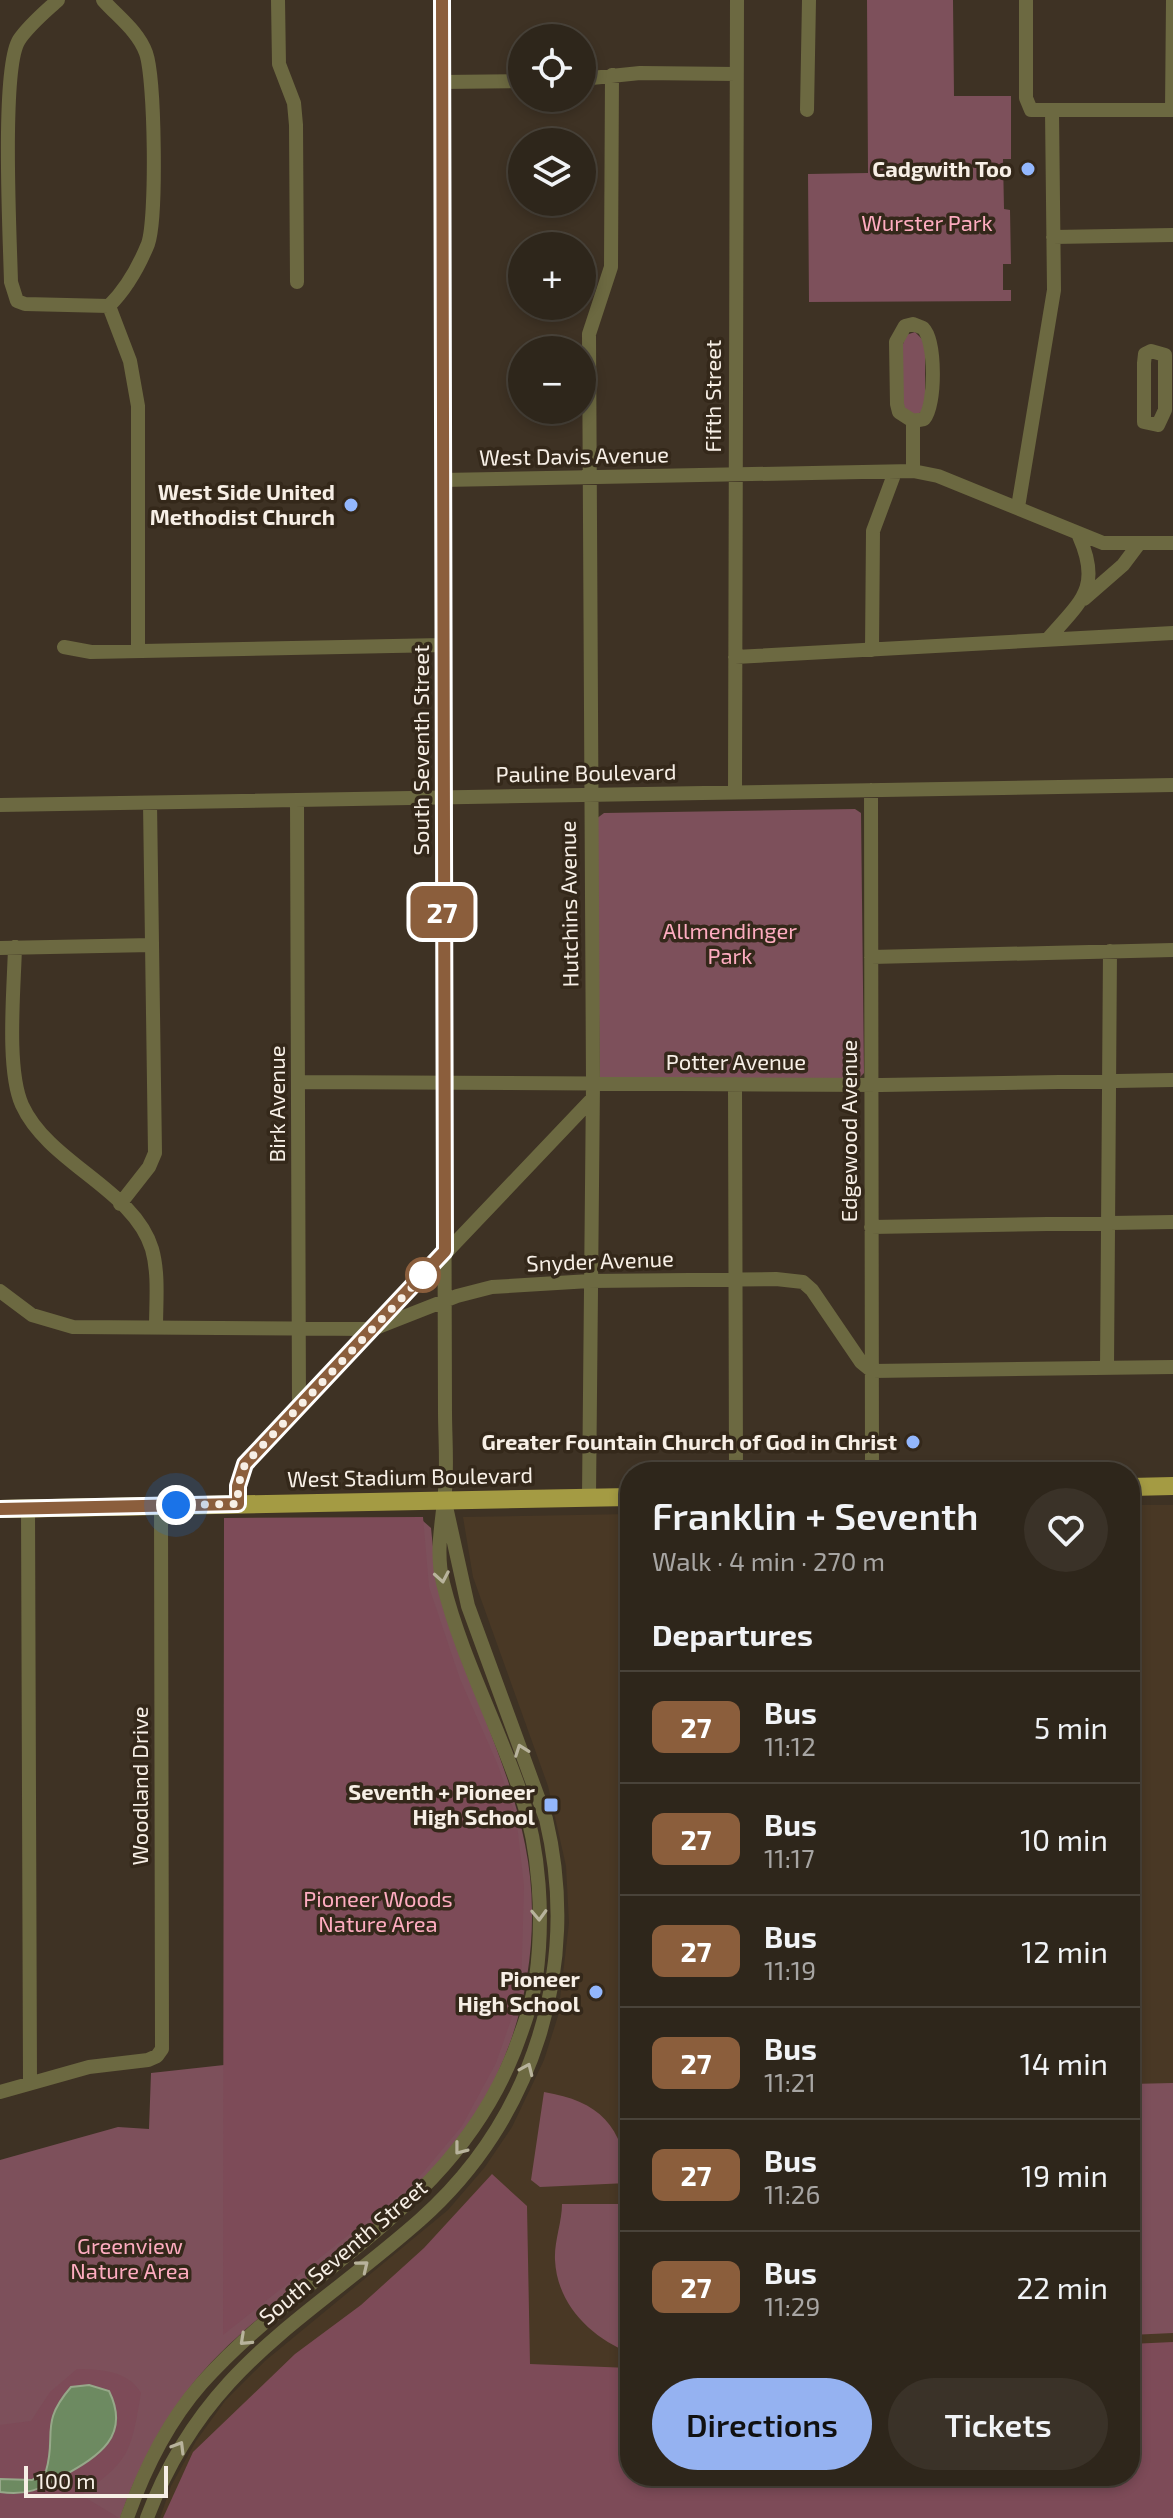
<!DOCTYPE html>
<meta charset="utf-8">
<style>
body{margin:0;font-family:"Exo 2",sans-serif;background:#3a3228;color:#f1f3f6;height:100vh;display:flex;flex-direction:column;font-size:30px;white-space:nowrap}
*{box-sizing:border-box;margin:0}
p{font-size:26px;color:#a7a5a3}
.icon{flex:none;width:44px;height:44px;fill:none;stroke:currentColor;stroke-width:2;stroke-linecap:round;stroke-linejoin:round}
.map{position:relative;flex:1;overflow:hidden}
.details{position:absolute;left:620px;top:1462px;width:520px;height:1024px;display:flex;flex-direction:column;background:#2e261b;border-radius:32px;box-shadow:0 4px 12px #0003,0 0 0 2px #49433a}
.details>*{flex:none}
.badge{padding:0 16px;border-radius:12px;font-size:28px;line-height:52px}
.buttons{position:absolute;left:508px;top:24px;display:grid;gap:16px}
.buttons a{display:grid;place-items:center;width:88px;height:88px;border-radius:50%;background:#2e261b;box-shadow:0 4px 12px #0003,0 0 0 2px #49433a;font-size:40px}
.scale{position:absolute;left:24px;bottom:20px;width:144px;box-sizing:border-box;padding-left:8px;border:4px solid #f7efe6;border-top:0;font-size:22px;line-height:28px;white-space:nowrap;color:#f7efe6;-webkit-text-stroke:6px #34281a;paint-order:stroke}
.you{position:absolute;width:40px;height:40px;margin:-20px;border:6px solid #fff;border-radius:50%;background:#1a73e8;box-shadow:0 0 0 12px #1a73e833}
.map>.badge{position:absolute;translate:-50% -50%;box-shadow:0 0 0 4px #fff}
h2{padding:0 32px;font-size:30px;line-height:72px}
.round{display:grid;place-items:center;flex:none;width:84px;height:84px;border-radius:42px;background:#3a3228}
.head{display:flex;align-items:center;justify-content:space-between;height:136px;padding:0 32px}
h1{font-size:38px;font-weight:600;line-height:60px}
.action{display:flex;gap:16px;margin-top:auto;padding:16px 32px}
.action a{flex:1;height:92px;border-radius:48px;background:#95b2f1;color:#111;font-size:32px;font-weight:600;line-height:92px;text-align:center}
.action a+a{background:#3a3228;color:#f1f3f6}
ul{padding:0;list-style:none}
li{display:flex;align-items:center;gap:24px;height:112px;padding:0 32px;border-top:2px solid #49433a}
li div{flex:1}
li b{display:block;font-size:30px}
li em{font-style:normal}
li .badge{min-width:88px;font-weight:700;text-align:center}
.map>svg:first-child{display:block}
</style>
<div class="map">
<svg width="1173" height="2518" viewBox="0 0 1173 2518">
<rect width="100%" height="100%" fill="#3e3224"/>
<path fill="#493825" d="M1130,1505H1173V2518H160L171,2486L196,2441L225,2401L265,2361L448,2210L485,2167L512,2127L544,2060L558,2016L569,1923L566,1866L548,1786L473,1577L463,1517L630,1514V2476H1130Z"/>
<path fill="#7d505b" d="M867,0H953L954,96H1011V159H1003L1004,209L1010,210L1011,264H1003V290H1011V301L809,302L808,174L868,173Z
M915,332L925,342V403L922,412L914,415L903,407V344L906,335Z
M855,809L861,813L864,1073L858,1079L600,1077L596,819L604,813Z
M224,1518L422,1520L431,1528C441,1660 532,1776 532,1911C533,2003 501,2090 443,2161C411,2200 351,2244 311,2276C267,2311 221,2346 187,2391C158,2430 136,2472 120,2518H0V2160L118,2127L149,2129L151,2073L224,2065Z
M1173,2083V2333L1130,2335V2084Z
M544,2092C599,2101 624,2126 628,2183L540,2187L531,2180Z
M562,2204H630V2353C592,2338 557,2305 555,2260C554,2242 562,2222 562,2204Z"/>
<path fill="#7d4b58" d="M423,1517L429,1587L460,1679L497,1763L516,1816L524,1886L521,1991L496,2063L462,2126L415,2182L223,2335L224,1518Z
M492,2174L527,2206L530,2364L630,2368V2476H1130V2344L1173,2342V2518H163L193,2452L295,2354L361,2305L424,2248Z
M77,2369C100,2369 129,2371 141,2393C131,2451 131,2460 81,2495L119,2518H0V2492C22,2495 42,2490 60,2477L47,2441L50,2458L46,2471L32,2480L0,2479V2425L31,2421L50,2392Z"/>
<path fill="#6d8a61" stroke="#96a889" stroke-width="2" d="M89,2385L109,2391C131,2436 99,2456 63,2476C40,2489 27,2496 0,2492V2479L32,2480L46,2471C57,2434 39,2424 71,2387Z"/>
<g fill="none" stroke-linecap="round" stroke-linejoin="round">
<path stroke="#6c6941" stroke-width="14" d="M58,0C45,12 29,25 19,40C1,68 10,239 11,282L17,301L25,304L109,306
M103,0C118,17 138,31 146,53C155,79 157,218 148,244C139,266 125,290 109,306
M278,0L279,64L294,103L296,125L297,282
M1026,0V98L1031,110H1173
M582,79L640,73L736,74
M442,82L522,81
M807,110L809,0
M1172,110L1173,0
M1053,237L1173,235
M109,306L130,361L138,406V651
M913,324L923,328C936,341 936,405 924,419L913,421L899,412L897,404L896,342L905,326Z
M1151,351L1165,355V410L1158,425L1144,422V363L1145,354Z
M913,421V471
M442,480L913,471L938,476L1103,543H1173
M1018,507L1054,290L1052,111
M1084,599L1123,565L1138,545
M1048,639C1081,601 1102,588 1079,536
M64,647L91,652L443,645
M872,650L873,531L895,472
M735,657L1173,633
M871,790L872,1472
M735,792L737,0
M297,800L299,1407
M0,805L1173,785
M15,947C14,989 6,1069 22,1105C49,1164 134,1189 152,1249C159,1274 156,1302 156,1328
M0,948L152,945
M871,957L1173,950
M299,1082L881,1085L1173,1080
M735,1084L736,1472
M120,1204L149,1167L155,1153L150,803
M871,1227L1173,1222
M0,1291L32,1315L73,1327L373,1329L457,1296L492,1287L590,1281L776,1279L803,1282L812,1290L861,1362L872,1371L1173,1367
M1107,1368L1110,951
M589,1497L593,1083L589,334L611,267L612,75
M238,1504V1486L245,1464L592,1099
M28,1508L30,2082
M0,2092L89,2067L148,2060L157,2056L162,2049L161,1505
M127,2518C144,2470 167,2423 201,2384C308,2265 451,2210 514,2052C523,2028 532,2004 536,1978C544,1919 540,1850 521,1794C497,1723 461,1656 443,1583C436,1554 441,1530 444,1501C448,1472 445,1440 445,1411L441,0
M147,2518C203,2367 308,2319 420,2220C534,2119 581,1966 546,1819L468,1606L445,1502"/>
<path stroke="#a49b43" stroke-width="18" d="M1130,1487L1173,1486
M0,1509L630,1497"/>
</g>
<defs><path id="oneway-chevron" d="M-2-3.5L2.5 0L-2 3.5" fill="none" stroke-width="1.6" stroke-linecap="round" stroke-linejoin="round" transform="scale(2)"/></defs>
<g stroke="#b8b39c">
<use href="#oneway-chevron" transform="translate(442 1577) rotate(80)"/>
<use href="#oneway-chevron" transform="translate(521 1750) rotate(-110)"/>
<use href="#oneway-chevron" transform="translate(539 1915) rotate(88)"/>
<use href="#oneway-chevron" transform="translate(527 2069) rotate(-66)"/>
<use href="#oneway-chevron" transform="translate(460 2149) rotate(128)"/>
<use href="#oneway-chevron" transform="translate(363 2266) rotate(-39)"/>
<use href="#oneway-chevron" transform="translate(245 2340) rotate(137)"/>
<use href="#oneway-chevron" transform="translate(179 2447) rotate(-59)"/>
</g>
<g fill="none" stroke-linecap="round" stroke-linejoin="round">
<defs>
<path id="line" d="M0,1509L238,1504V1486L245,1464L445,1251L442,0"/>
</defs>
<use href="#line" stroke="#fff" stroke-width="18"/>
<use href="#line" stroke="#8b5e3c" stroke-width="12"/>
<path stroke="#f7efe6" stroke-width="8" stroke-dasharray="0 14.4" d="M176,1505L238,1504V1486L245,1464L432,1266L423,1275"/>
</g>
<g fill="#93b7fd" stroke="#34281a" stroke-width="3">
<circle cx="1028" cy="169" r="8"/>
<circle cx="351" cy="505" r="8"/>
<circle cx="913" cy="1442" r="8"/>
<rect x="543" y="1797" width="16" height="16" rx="4"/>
<circle cx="596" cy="1992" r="8"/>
</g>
<circle fill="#fff" stroke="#8b5e3c" stroke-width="4" cx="423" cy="1275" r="16"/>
<g text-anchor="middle" stroke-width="7" stroke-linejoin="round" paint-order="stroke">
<g font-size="22" font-weight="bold" fill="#f7efe6" stroke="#34281a" text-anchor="end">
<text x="1012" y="177">Cadgwith Too</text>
<text x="335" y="500">West Side United<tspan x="335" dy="25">Methodist Church</tspan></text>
<text x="897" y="1450">Greater Fountain Church of God in Christ</text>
<text x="535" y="1800">Seventh + Pioneer<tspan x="535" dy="25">High School</tspan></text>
<text x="580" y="1987">Pioneer<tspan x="580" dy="25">High School</tspan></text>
</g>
<g font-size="22" fill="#feacc0" stroke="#34281a">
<text x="927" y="231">Wurster Park</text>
<text x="730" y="939">Allmendinger<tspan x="730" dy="25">Park</tspan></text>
<text x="378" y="1907">Pioneer Woods<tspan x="378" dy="25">Nature Area</tspan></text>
<text x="130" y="2254">Greenview<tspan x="130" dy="25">Nature Area</tspan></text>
</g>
<g font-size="22" fill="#f7efe6" stroke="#34281a">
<text transform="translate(713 396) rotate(-90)" y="8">Fifth Street</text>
<text transform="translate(574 456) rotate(-1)" y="8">West Davis Avenue</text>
<text transform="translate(421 750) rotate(-90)" y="8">South Seventh Street</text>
<text transform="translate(586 773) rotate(-1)" y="8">Pauline Boulevard</text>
<text transform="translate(569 904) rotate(-91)" y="8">Hutchins Avenue</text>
<text x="736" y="1070">Potter Avenue</text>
<text transform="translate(277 1104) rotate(-90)" y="8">Birk Avenue</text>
<text transform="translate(849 1131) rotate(-90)" y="8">Edgewood Avenue</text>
<text transform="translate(600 1261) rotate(-2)" y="8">Snyder Avenue</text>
<text transform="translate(410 1477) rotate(-1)" y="8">West Stadium Boulevard</text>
<text transform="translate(140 1786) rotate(-90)" y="8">Woodland Drive</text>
<text transform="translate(343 2252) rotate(-40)" y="8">South Seventh Street</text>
</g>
</g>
</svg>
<div class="buttons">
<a><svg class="icon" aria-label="locate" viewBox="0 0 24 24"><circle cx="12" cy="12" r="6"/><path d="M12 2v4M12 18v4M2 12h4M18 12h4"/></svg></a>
<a><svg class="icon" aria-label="layers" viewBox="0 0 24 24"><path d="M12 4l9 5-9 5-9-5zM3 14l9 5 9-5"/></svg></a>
<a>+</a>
<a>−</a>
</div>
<div class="scale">100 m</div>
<div class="you" style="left:176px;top:1505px"></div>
<b class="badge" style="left:442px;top:912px;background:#8b5e3c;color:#fff">27</b>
<section class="details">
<div class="head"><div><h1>Franklin + Seventh</h1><p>Walk · 4 min · 270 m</p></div><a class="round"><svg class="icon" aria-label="heart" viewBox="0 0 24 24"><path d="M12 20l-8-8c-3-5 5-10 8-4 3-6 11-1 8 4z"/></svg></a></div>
<h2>Departures</h2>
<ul>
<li><span class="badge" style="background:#8b5e3c;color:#fff">27</span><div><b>Bus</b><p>11:12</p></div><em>5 min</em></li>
<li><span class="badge" style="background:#8b5e3c;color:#fff">27</span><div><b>Bus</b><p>11:17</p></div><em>10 min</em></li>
<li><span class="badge" style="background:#8b5e3c;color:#fff">27</span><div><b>Bus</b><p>11:19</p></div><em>12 min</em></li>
<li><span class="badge" style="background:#8b5e3c;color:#fff">27</span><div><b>Bus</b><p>11:21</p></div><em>14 min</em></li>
<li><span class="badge" style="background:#8b5e3c;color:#fff">27</span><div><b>Bus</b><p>11:26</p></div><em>19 min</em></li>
<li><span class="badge" style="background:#8b5e3c;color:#fff">27</span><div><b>Bus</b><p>11:29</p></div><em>22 min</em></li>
</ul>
<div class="action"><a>Directions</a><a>Tickets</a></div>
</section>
</div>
